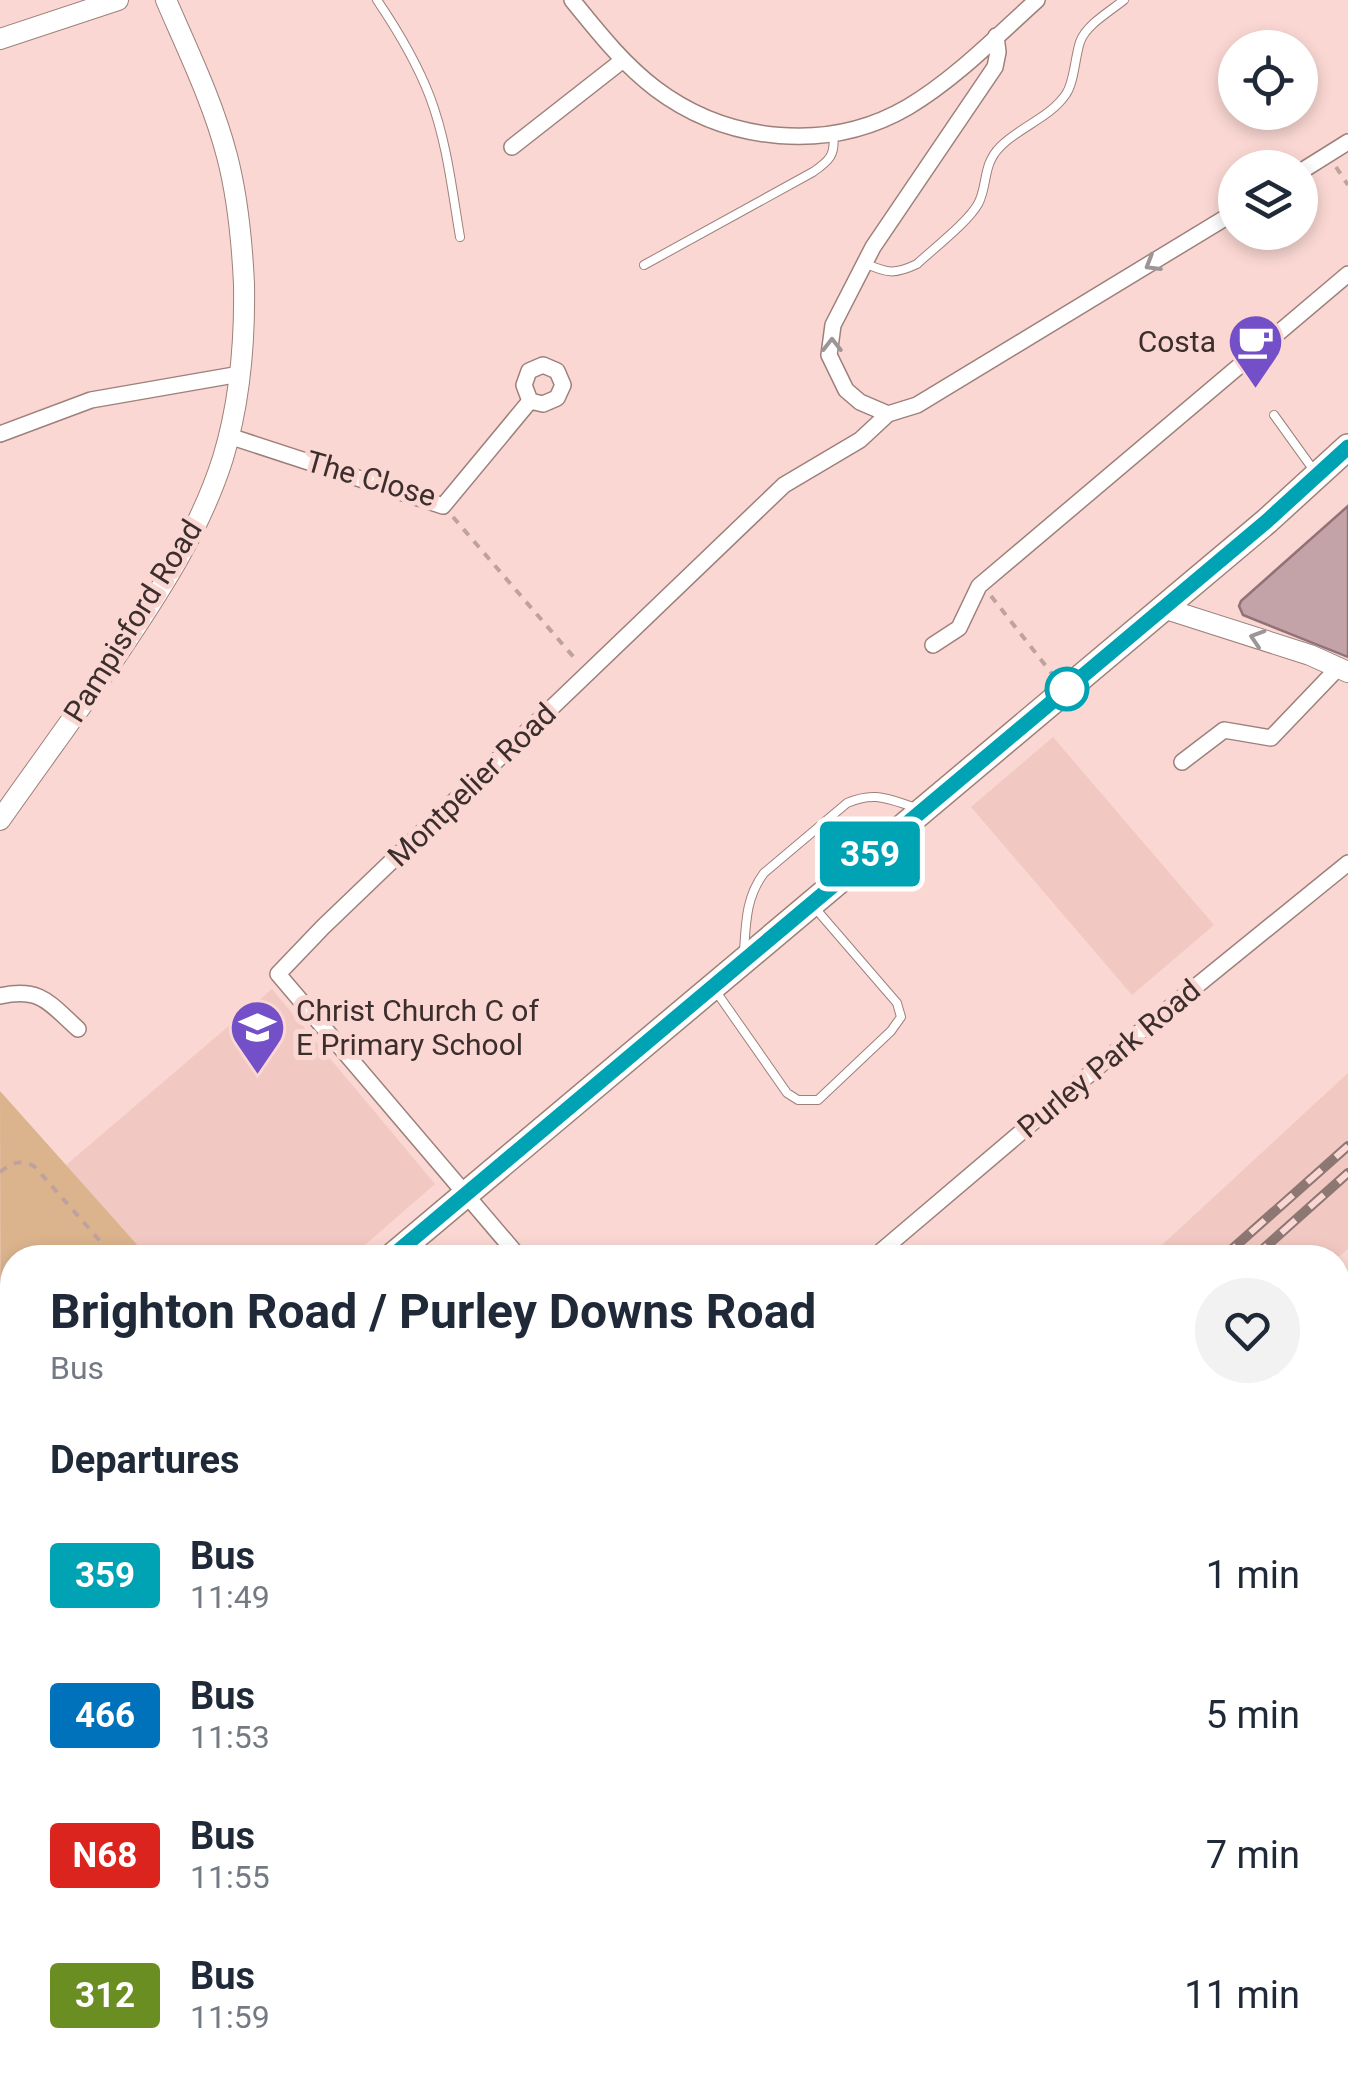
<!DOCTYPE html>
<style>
body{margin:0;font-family:Roboto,sans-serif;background:#f2f2f3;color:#1f2937;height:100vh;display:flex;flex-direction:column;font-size:38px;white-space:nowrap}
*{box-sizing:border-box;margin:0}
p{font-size:32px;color:#747a83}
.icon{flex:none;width:55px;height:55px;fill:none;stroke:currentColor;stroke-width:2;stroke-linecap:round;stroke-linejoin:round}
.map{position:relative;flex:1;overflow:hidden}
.sheet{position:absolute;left:0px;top:1245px;width:1350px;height:840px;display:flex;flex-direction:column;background:#fff;border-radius:40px 40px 0 0;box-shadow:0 5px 15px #0003}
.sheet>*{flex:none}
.badge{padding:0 20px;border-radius:8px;font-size:35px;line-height:65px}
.fabs{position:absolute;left:1218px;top:30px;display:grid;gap:20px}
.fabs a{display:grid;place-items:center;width:100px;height:100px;border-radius:50%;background:#fff;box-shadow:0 5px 15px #0003;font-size:50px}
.map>.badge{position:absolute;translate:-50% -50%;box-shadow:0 0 0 5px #fff}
h2{padding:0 50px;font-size:38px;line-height:90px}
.round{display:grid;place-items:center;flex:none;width:105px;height:105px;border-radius:52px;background:#f2f2f3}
.head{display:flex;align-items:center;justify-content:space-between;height:170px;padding:0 50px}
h1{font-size:48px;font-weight:700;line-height:75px}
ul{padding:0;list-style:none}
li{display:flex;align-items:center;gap:30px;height:140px;padding:0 50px}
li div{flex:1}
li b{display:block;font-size:38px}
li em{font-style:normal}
li .badge{min-width:110px;font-weight:700;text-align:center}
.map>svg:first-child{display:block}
</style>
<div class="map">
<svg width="1348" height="2085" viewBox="0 0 1348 2085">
<rect width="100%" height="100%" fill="#fad7d2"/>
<path fill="#f2c8c2" d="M1053,737L1214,925L1132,995L971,807Z
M272,989L435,1184L351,1257H148L65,1166Z
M1348,1073V1249L1337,1258L1149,1257Z
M304,2073V2072L456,2073L442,2085H291Z"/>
<path fill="#dbb48e" d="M0,1091L148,1257L12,1258V1551L1,1561Z"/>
<path fill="#c4a3a8" stroke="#917277" stroke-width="2.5" d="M1348,506V657L1243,615L1239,606L1241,601Z"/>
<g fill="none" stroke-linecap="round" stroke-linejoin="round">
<defs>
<path id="service" d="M377,0C398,31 417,63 430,97C447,142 452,190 460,237
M864,263C887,273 894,275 917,264C933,249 968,222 978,204C988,186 982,165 1000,147C1019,127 1050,118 1066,94C1074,83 1075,57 1080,42C1086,25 1109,12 1124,0
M644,265L813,172C829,161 836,155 833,134
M1274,415L1315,472
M744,951C746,922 746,897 764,873L847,803C874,791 888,799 914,807
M715,990L787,1093L798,1100H818L891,1031L901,1017L897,1003L815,908"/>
<path id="minor" d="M572,0C598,32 623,64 656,89C728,143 829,153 908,107C955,79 996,37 1037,0
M512,147L623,60
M1300,172L1348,142
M543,365L557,371L563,385L557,398L543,404L530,401L524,385L529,371Z
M888,414L860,402L846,390L829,355L833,325L873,247L995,67L998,52L996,36
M0,434L91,400L240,374
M229,436L443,506L530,401
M933,645L959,628L979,586L1348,274
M1182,762L1224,730L1271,738L1338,668
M0,996C41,987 49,1003 78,1029
M520,1258L278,974L323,927L784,485L860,440L888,414L917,405L1235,212
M873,1258L1125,1044L1348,863
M1338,1341L1348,1324
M0,1722L12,1734
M0,2013L12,2000
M82,2072L103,2085
M1292,2072L1293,2085
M641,2085L654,2072"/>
<path id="tertiary" d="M0,39L118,0
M1163,608L1310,655L1348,672
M0,820C38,766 77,713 115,658C157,596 200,531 223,458C240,402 245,342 244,284C242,242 238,198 227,156C213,102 188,51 166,0"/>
<path id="primary" d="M390,1258L1267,521L1348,447
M0,1592L12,1582"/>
</defs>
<use href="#service" stroke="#9e807b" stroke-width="10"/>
<use href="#minor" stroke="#9e807b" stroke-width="18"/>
<use href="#tertiary" stroke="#9e807b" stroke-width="22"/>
<use href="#primary" stroke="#9e807b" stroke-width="28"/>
<path stroke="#bfa29e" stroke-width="4" stroke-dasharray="8 8" stroke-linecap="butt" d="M1336,167L1348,185
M453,517L577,661
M991,596L1053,675
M0,1172C12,1163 21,1158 35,1167L115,1258
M0,1539L9,1538L12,1544
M1338,2032L1348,2031"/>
<use href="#service" stroke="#fff" stroke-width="8"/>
<use href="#minor" stroke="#fff" stroke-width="15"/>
<use href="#tertiary" stroke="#fff" stroke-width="20"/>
<use href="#primary" stroke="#fff" stroke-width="25"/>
<defs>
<path id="rail" d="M1222,1258L1348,1146
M1253,1258L1348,1173
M348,2085L361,2072
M376,2085L390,2072"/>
</defs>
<use href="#rail" stroke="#8d7773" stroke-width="10"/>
<use href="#rail" stroke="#fad7d2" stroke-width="6" stroke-dasharray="19" stroke-linecap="butt"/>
</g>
<defs><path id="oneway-chevron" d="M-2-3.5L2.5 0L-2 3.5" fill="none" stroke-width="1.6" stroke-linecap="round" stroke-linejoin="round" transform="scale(2.5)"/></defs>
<g stroke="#9d9696">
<use href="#oneway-chevron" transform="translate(1152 264) rotate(149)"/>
<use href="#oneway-chevron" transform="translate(832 345) rotate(-90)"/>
<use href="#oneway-chevron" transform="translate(1257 638) rotate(-162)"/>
</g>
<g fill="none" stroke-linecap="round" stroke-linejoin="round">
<defs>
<path id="line" d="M390,1258L1267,521L1348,447"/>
</defs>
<use href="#line" stroke="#fff" stroke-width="22"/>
<use href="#line" stroke="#00a3b4" stroke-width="15"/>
</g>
<defs>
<symbol id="cafe-pin" viewBox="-11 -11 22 30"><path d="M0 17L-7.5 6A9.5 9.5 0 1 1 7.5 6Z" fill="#734fc8" stroke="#fad7d2"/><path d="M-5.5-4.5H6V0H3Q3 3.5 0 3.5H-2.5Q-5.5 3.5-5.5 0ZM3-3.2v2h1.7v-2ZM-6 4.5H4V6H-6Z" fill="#fff"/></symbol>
<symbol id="school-pin" viewBox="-11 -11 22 30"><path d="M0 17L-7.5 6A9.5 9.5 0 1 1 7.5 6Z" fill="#734fc8" stroke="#fad7d2"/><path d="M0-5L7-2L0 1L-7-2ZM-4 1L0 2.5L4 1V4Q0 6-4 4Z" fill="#fff"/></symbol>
</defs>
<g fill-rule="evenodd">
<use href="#cafe-pin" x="1224" y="310" width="63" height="86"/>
<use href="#school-pin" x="226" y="996" width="63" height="86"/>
</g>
<circle fill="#fff" stroke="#00a3b4" stroke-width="5" cx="1067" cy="689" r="20"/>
<g text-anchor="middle" stroke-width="10" stroke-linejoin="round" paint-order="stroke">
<g font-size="30" fill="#3b2e2c" stroke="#fad7d2" text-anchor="end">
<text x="1216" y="352">Costa</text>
<text x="296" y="1021" text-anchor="start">Christ Church C of<tspan x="296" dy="34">E Primary School</tspan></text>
</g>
<g font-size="30" fill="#3b2e2c" stroke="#fad7d2">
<text transform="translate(371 479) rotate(16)" y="10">The Close</text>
<text transform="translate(133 621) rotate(-58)" y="10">Pampisford Road</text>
<text transform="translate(472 785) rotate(-44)" y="10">Montpelier Road</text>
<text transform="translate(1109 1059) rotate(-40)" y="10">Purley Park Road</text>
</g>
</g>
</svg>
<div class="fabs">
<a><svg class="icon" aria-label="locate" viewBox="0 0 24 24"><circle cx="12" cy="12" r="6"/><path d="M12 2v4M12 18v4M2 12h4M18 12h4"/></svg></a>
<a><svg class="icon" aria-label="layers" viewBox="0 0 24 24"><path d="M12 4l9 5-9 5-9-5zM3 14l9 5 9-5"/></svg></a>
</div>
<b class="badge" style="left:870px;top:854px;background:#00a3b4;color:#fff">359</b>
<section class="sheet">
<div class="head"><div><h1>Brighton Road / Purley Downs Road</h1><p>Bus</p></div><a class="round"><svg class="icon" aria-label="heart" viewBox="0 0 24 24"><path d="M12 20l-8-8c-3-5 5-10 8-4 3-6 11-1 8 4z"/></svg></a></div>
<h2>Departures</h2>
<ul>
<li><span class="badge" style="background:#00a3b4;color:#fff">359</span><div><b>Bus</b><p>11:49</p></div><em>1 min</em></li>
<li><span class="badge" style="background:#0072bc;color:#fff">466</span><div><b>Bus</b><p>11:53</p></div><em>5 min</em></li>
<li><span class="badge" style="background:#dc241f;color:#fff">N68</span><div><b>Bus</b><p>11:55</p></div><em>7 min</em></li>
<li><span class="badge" style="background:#6b8e23;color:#fff">312</span><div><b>Bus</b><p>11:59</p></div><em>11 min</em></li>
</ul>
</section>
</div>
